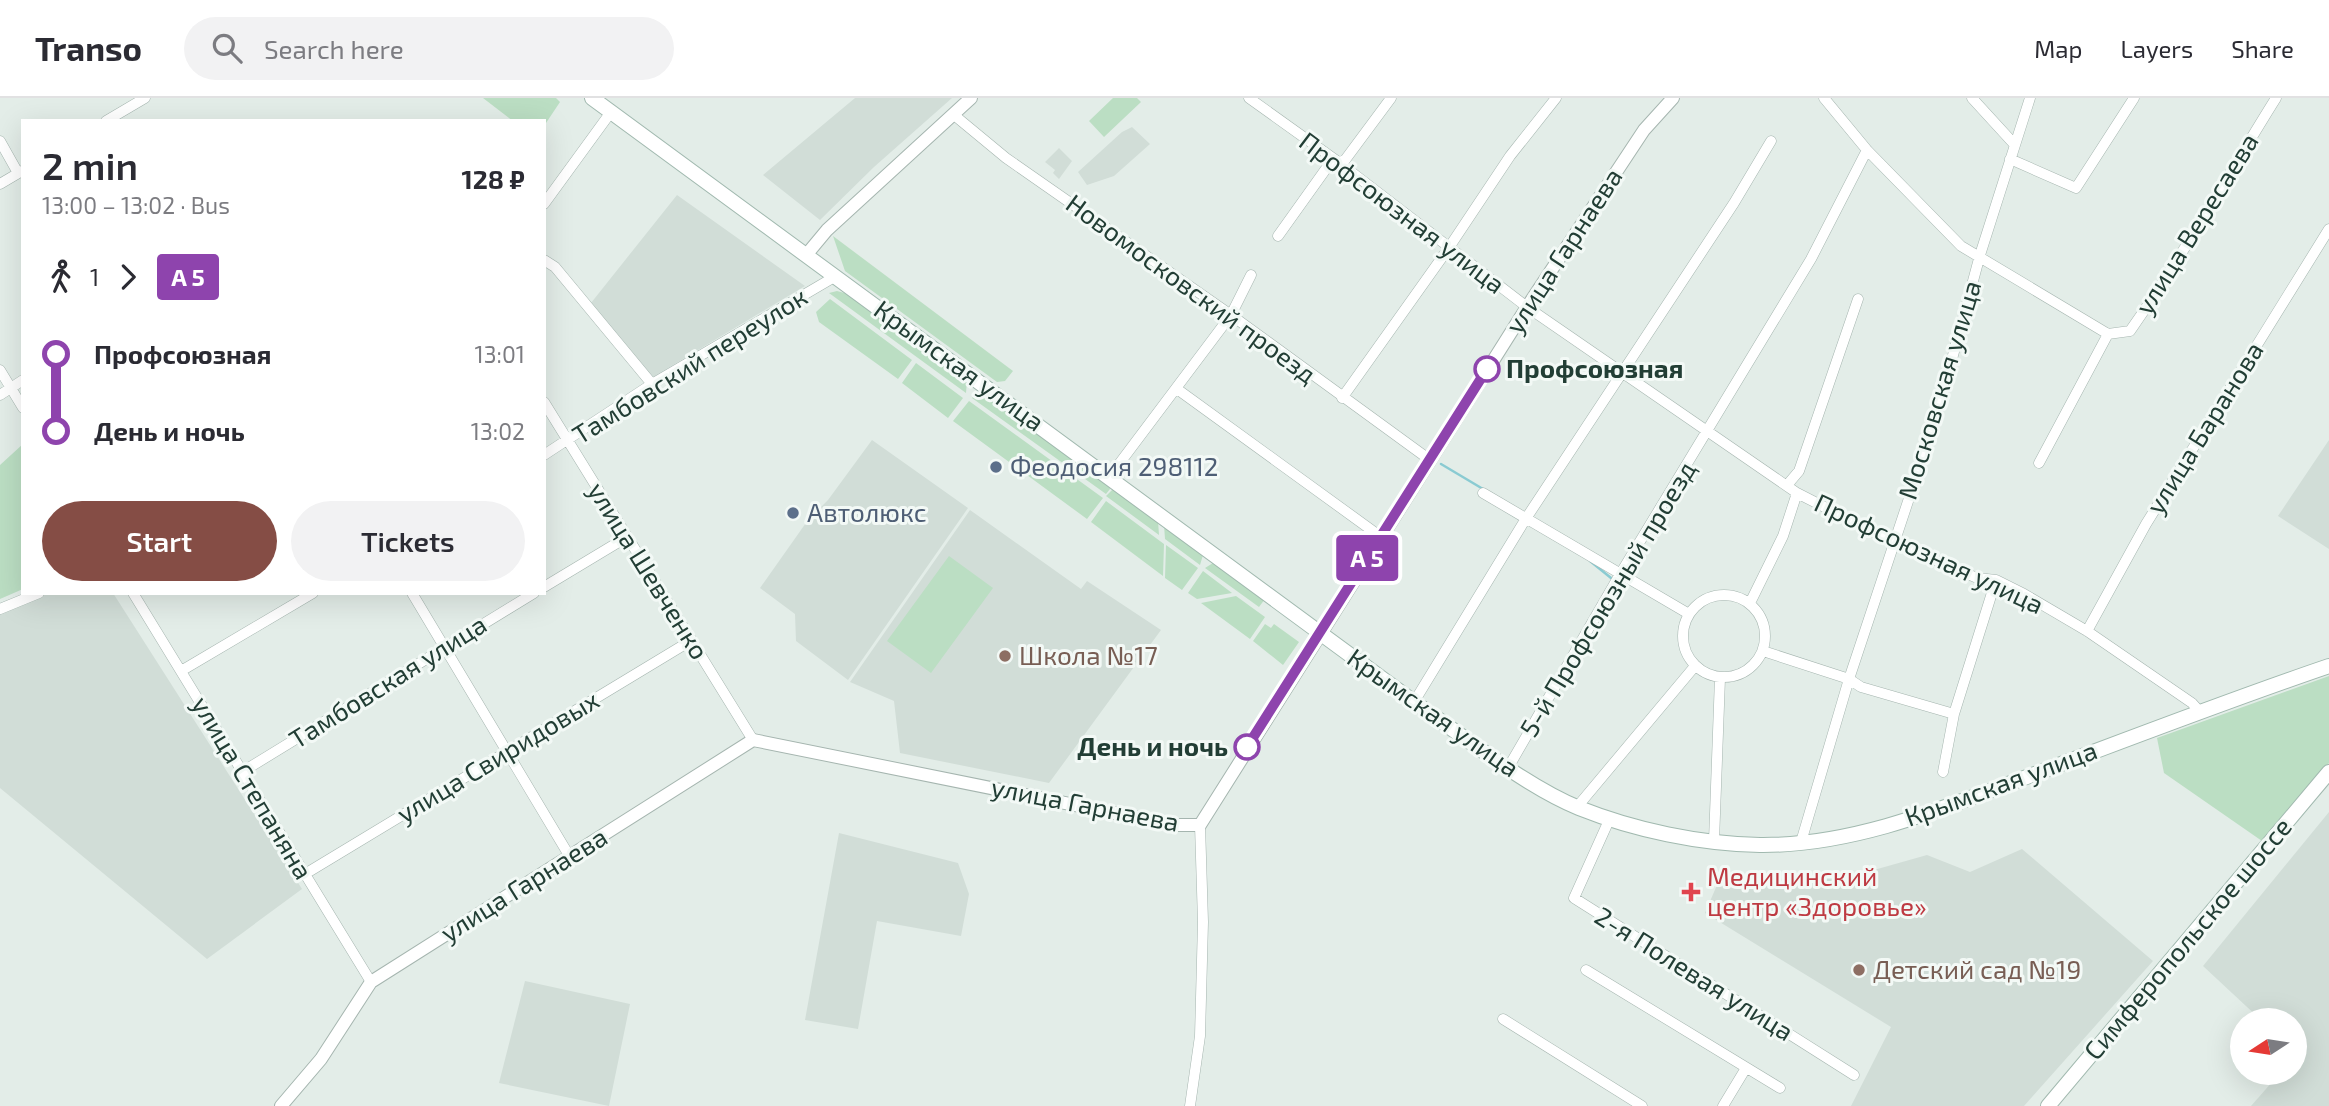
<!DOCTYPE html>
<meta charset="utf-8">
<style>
body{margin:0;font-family:"Exo 2",sans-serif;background:#f2f2f3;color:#2b2b33;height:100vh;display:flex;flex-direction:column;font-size:26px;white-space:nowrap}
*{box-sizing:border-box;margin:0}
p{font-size:23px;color:#7c7c81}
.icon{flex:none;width:38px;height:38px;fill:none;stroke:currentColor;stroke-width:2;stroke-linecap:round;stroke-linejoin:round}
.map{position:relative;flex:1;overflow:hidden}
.details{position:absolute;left:21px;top:21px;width:525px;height:476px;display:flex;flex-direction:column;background:#fff;border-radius:0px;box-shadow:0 7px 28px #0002}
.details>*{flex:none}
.badge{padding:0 14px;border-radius:5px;font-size:24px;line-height:46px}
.needle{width:46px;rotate:258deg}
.buttons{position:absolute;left:2230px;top:910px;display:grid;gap:14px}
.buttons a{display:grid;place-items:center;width:77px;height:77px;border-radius:50%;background:#fff;box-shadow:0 7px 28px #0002;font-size:35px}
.map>.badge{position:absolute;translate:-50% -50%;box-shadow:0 0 0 4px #fff}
.legs{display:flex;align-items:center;gap:10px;height:77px;padding:0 21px;font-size:23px}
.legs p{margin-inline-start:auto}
.summary{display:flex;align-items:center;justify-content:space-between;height:119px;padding:0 21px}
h1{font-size:38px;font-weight:600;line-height:52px}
.primary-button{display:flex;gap:14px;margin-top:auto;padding:14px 21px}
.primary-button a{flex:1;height:80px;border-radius:42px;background:#854d45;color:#fff;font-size:28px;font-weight:600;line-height:80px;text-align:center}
.primary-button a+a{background:#f2f2f3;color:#2b2b33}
ul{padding:0 21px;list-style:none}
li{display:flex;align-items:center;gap:24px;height:77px;font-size:26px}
li i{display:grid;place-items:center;width:10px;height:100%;margin:0 9px;background:currentColor}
li i::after{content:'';width:18px;height:18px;margin:-9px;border:5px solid;border-radius:50%;background:#fff}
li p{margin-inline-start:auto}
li:first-child i{background:linear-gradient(#0000 50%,currentColor 0)}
li:last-child i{background:linear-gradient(currentColor 50%,#0000 0)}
header{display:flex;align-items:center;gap:42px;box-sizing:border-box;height:98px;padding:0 35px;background:#fff;border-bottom:2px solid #e1e1e2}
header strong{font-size:33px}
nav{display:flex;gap:38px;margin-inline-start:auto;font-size:24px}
.search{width:490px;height:63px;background:#f2f2f3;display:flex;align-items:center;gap:18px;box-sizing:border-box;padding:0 24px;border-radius:38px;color:#7c7c81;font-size:26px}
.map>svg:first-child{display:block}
</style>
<header>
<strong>Transo</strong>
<div class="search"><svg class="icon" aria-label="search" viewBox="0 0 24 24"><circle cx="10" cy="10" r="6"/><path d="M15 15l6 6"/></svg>Search here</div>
<nav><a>Map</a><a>Layers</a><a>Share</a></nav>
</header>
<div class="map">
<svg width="2329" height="1008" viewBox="0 0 2329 1008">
<rect width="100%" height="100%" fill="#e3ede8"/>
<path fill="#d1ddd7" d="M855,0H952L874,69L820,122L763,77Z
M1132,29L1150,46L1114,78L1087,87L1078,74L1122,34Z
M1059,50L1072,63L1059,81L1053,75L1055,72L1045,64Z
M677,97L805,188L653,279L587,210Z
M872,342L968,410L848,582L796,543L795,516L760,490L808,422L828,402Z
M2329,342V451L2278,418Z
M970,412L1081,491L1087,483L1161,532L1049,685L900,655L894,603L850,584Z
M44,495H113L302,791L207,861L0,690V515Z
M2329,714V1008H2251L2280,975H2294L2297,955L2294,922H2261L2203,868Z
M839,735L958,765L969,796L961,838L877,823L858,931L805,922Z
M2022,751L2153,863L2024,1008H1851L1891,929L1705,815L1720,780L1842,781L1927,757L1970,774Z
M525,883L630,906L609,1008L499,985Z"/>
<path fill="#bbdec3" d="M483,0H556L560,4L544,28V23H513Z
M1113,0H1137L1141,4L1104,39L1089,23Z
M833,138L1013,273L1005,283L997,284L845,173Z
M837,193L848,196L967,283L966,295L829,195Z
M830,201L912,262L898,281L819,224L816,214Z
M916,265L963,300L948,320L902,285Z
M976,295H982L1109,386L1110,391L1106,396L972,300Z
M969,303L1103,400L1087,421L953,323Z
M23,346V491L0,501V367Z
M1113,391L1158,423L1159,437L1106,398Z
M1106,403L1164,446L1163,478L1091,424Z
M1164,427L1203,457L1200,467L1165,441Z
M1166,447L1198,470L1182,492L1165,480Z
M949,458L993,490L931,575L887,543Z
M1213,465L1265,501L1259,509L1205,470Z
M1203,473L1232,495L1197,501L1188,495Z
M1236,498L1265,519L1250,541L1201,505Z
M1265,526L1271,530L1274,526L1299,544L1283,567L1253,543Z
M2329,578V665L2262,743L2164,675L2157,640Z"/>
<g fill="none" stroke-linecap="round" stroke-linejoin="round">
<path stroke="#8acbd2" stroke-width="2.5" d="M1441,366L1483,391
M1590,463L1611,480"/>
<defs>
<path id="minor" d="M1249,0L1337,63L1527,209L1797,395L1893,444L1977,480L1996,482L2024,496L2087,533L2192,605L2201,615
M1824,0L1867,52L1961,148L2108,236
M1972,0L2015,47
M954,17L1006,60L1231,217L1430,362
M106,23L145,0
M0,43L18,75
M2010,61L2076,90L2134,0
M0,86L22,73
M544,106L611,14
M1278,138L1328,68L1345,62L1391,0
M544,162L555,169L652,286
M2108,236L2130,233C2183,158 2227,78 2276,0
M0,272L23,310
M1177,291L1381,439
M0,297L23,282
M1342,300L1448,151L1510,58L1556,0
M544,304L753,642
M544,357L652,286L836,178
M2039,365L2108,236
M1110,378L1231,217L1251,177
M1788,386L1799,373L1858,201
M1483,395L1689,516
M544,489L627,439
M133,495L371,884
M412,495L570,759
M1683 538a41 41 0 1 1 82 0a41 41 0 1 1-82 0Z
M1750,505L1783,438L1797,395
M0,511L39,495
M2087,533L2146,426L2329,131
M1763,553L1849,581L1861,589L1954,616
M181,573L313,495
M1414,604L1525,422L1734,105L1771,43
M1508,670L1619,478L1811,161L1867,52
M242,674L534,495
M1943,674L1954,616L1996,482
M1577,709L1695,568
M1610,720L1574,800L1854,977
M1714,743L1720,580
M1801,744L1849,581L1938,313L1980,157L2030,0
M305,776L692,542
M1586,872L1780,990
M1503,921L1642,1008
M1190,1008L1200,938L1203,824L1200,727
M1723,1008L1746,970"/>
<path id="tertiary" d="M807,156L827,132L971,0
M281,1008L321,961L371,884L753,642L1174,727H1200L1527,209L1644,32L1673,0"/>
<path id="secondary" d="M592,0L1414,604C1462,637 1525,688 1579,710C1634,732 1700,746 1760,747C1856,748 1951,707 2040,674C2136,638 2232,601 2329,568
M2048,1008L2329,674"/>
</defs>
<use href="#minor" stroke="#a5b5af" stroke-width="11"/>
<use href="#tertiary" stroke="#a5b5af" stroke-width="14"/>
<use href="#secondary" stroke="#a1b9af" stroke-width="16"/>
<use href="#minor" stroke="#fff" stroke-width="10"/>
<use href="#tertiary" stroke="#fff" stroke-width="12"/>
<use href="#secondary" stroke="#fff" stroke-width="14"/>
</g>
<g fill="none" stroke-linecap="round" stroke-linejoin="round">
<defs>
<path id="line-1" d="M1247,649L1487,271"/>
</defs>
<use href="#line-1" stroke="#fff" stroke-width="16"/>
<use href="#line-1" stroke="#8e44ad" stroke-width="10"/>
</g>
<g fill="#fff" stroke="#8e44ad" stroke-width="3.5">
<circle cx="1487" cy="271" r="12"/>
<circle cx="1247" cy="649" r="12"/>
</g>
<g fill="#5c6f8a" stroke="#f3f9f6" stroke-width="2.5">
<circle cx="996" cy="369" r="7"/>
<circle cx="793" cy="415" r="7"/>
</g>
<g fill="#8d6e63" stroke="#f3f9f6" stroke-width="2.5">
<circle cx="1005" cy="558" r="7"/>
<circle cx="1859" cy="872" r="7"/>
</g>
<path fill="#e0444e" stroke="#f3f9f6" stroke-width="2.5" d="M1687.5 783.5h7v7h7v7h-7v7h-7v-7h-7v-7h7z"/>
<g text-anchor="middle" stroke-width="6" stroke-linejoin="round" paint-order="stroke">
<g font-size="26" fill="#223e35" stroke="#f3f9f6">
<text transform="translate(1402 115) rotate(37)" y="9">Профсоюзная улица</text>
<text transform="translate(2197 126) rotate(-58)" y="9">улица Вересаева</text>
<text transform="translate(1564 153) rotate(-57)" y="9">улица Гарнаева</text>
<text transform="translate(1191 191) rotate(36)" y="9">Новомосковский проезд</text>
<text transform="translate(690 268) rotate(-32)" y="9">Тамбовский переулок</text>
<text transform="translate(959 268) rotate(36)" y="9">Крымская улица</text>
<text transform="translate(1940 292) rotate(-73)" y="9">Московская улица</text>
<text transform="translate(2205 330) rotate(-58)" y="9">улица Баранова</text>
<text transform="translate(1929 456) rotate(25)" y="9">Профсоюзная улица</text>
<text transform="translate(648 473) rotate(58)" y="9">улица Шевченко</text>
<text transform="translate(1608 501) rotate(-59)" y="9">5-й Профсоюзный проезд</text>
<text transform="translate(388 584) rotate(-32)" y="9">Тамбовская улица</text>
<text transform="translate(1433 615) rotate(35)" y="9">Крымская улица</text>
<text transform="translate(498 659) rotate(-31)" y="9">улица Свиридовых</text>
<text transform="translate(2001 686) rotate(-20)" y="9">Крымская улица</text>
<text transform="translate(252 690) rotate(59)" y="9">улица Степаняна</text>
<text transform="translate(1085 707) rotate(11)" y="9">улица Гарнаева</text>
<text transform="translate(524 787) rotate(-32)" y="9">улица Гарнаева</text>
<text transform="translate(2188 841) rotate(-50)" y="9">Симферопольское шоссе</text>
<text transform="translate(1694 876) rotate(32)" y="9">2-я Полевая улица</text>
</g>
<g font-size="26" font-weight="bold" fill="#223e35" stroke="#f3f9f6" text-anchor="start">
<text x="1506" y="280">Профсоюзная</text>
<text x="1228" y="658" text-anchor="end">День и ночь</text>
</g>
<g font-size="26" fill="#4e5e75" stroke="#f3f9f6" text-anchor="start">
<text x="1010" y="378">Феодосия 298112</text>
<text x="807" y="424">Автолюкс</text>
</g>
<g font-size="26" fill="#785e54" stroke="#f3f9f6" text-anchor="start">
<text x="1019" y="567">Школа №17</text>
<text x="1873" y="881">Детский сад №19</text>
</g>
<g font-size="26" fill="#be3a42" stroke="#f3f9f6" text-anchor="start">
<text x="1707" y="788">Медицинский<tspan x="1707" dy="30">центр «Здоровье»</tspan></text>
</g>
</g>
</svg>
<div class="buttons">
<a><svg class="needle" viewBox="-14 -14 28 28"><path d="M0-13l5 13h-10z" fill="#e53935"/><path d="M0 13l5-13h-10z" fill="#7c7c81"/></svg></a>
</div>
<b class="badge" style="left:1367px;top:460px;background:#8e44ad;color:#fff">A 5</b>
<section class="details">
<div class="summary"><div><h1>2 min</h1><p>13:00 – 13:02 · Bus</p></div><b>128 ₽</b></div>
<div class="legs"><svg class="icon" aria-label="walk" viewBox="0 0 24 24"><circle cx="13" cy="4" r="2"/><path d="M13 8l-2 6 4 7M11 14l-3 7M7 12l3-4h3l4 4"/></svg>1<svg class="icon" aria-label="forward" viewBox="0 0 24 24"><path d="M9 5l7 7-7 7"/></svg><b class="badge" style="background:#8e44ad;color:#fff">A 5</b></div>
<ul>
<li><i style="color:#8e44ad"></i><b>Профсоюзная</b><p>13:01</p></li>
<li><i style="color:#8e44ad"></i><b>День и ночь</b><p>13:02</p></li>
</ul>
<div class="primary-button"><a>Start</a><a>Tickets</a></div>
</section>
</div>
